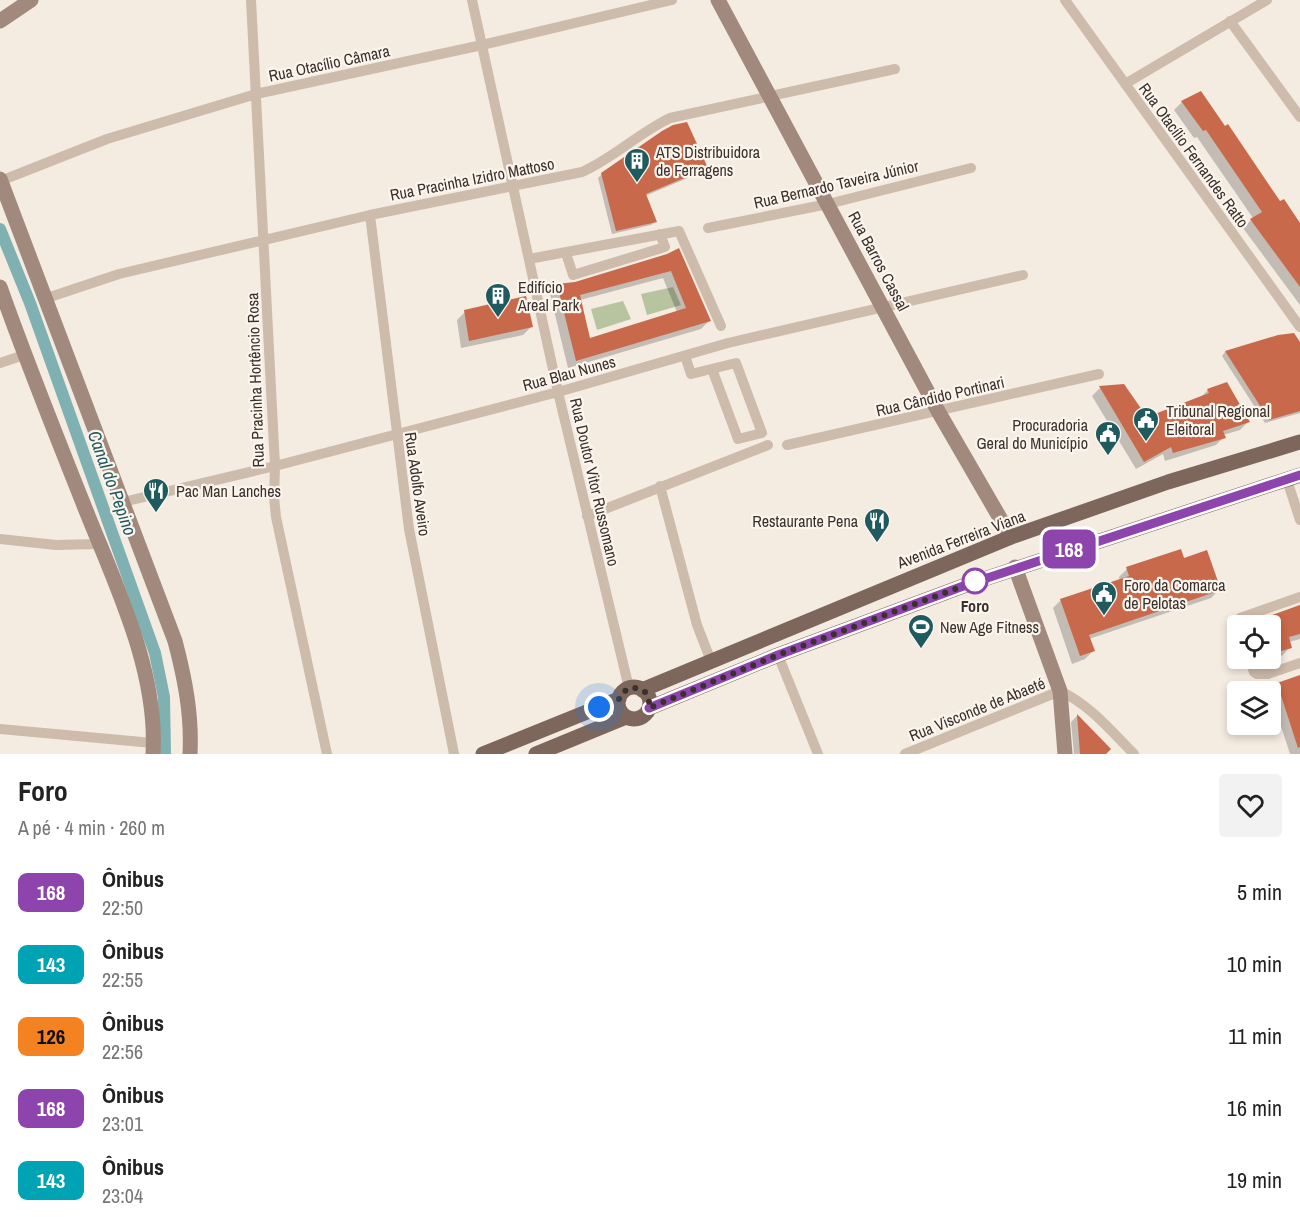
<!DOCTYPE html>
<html lang="pt">
<meta charset="utf-8">
<style>
body{margin:0;font-family:"Archivo Narrow",sans-serif;background:#f2f2f2;color:#222;height:100vh;display:flex;flex-direction:column;font-size:22px;white-space:nowrap}
*{box-sizing:border-box;margin:0}
p{font-size:20px;color:#767676}
.icon{flex:none;width:33px;height:33px;fill:none;stroke:currentColor;stroke-width:2;stroke-linecap:round;stroke-linejoin:round}
.map{position:relative;height:754px;overflow:hidden}
.side{display:flex;flex-direction:column;background:#fff;flex:1}
.side>*{flex:none}
.badge{padding:0 12px;border-radius:9px;font-size:21px;line-height:39px}
.fabs{position:absolute;left:1227px;top:615px;display:grid;gap:12px}
.fabs a{display:grid;place-items:center;width:54px;height:54px;border-radius:6px;background:#fff;box-shadow:0 3px 9px #0003;font-size:30px}
.you{position:absolute;width:30px;height:30px;margin:-15px;border:4px solid #fff;border-radius:50%;background:#1a73e8;box-shadow:0 0 0 9px #1a73e833}
.map>.badge{position:absolute;translate:-50% -50%;box-shadow:0 0 0 3px #fff}
.round{display:grid;place-items:center;flex:none;width:63px;height:63px;border-radius:6px;background:#f2f2f2}
.summary{display:flex;align-items:center;justify-content:space-between;height:102px;padding:0 18px}
h1{font-size:28px;font-weight:800;line-height:45px}
ul{padding:0;list-style:none}
li{display:flex;align-items:center;gap:18px;height:72px;padding:0 18px}
li div{flex:1}
li b{display:block;font-size:22px}
li em{font-style:normal}
li .badge{min-width:66px;font-weight:700;text-align:center}
.map>svg:first-child{display:block}
</style>
<div class="map">
<svg width="1300" height="754" viewBox="0 0 1300 754">
<rect width="100%" height="100%" fill="#f4ebe1"/>
<path fill="#b8c4a0" d="M673,287L681,305L647,315L641,294Z
M623,301L631,319L597,330L591,309Z"/>
<path fill="#0003" fill-rule="evenodd" d="M1182,102L1300,225V305L1243,228L1253,218L1197,137L1194,138L1174,110Z
M706,168L702,172L645,196L655,222L651,225L612,234L598,178L602,174Z
M668,256L709,321L701,329L568,368L550,294L558,286L575,284ZM663,278L677,312L589,340L580,300Z
M465,312L532,326L523,335L461,348L457,320Z
M1278,337L1300,345V413L1265,423L1222,356L1225,352Z
M1226,384L1248,422L1240,430L1223,435L1224,437L1216,445L1165,461L1163,454L1136,469L1092,396L1100,388L1123,385L1146,418L1200,398L1208,390Z
M1183,559L1219,590L1211,598L1089,639L1093,651L1085,659L1072,664L1053,608L1061,600L1120,581L1119,577L1127,569Z
M1300,605V639L1289,642L1290,647L1282,656L1260,662L1259,658H1270V626H1254L1259,621Z
M1300,677V754H1290L1270,692L1278,684Z
M1077,716L1109,749L1104,754H1074L1071,722Z"/>
<g fill="none" stroke-linecap="round" stroke-linejoin="round">
<path stroke="#7fb0b2" stroke-width="12" d="M0,229L30,303L155,653L164,697L165,754"/>
</g>
<path fill="#c8694b" fill-rule="evenodd" d="M1201,91L1225,126L1228,124L1280,201L1284,199L1300,223V287L1250,219L1262,212L1206,130L1203,131L1181,101Z
M687,122L708,168L646,194L657,222L616,231L601,173L662,131L673,125Z
M679,248L711,321L576,361L557,284L575,282L667,254ZM671,271L686,308L590,338L580,295Z
M526,296L533,327L469,341L464,310Z
M1294,333L1300,342V411L1269,420L1225,351L1278,335Z
M1227,382L1250,422L1223,431L1226,438L1173,453L1171,447L1144,462L1099,386L1124,384L1147,417L1209,393L1207,389Z
M1181,549L1184,558L1207,550L1221,590L1089,635L1095,651L1080,656L1060,599L1129,576L1126,567Z
M1300,605V634L1289,637L1292,648L1270,654V626H1259L1258,620Z
M1300,675V747L1298,748L1277,683Z
M1077,714L1111,749L1106,754H1080Z"/>
<g fill="none" stroke-linecap="round" stroke-linejoin="round">
<path stroke="#cdbbac" stroke-width="10" d="M251,0L275,466L274,497L276,517L327,754
M472,0L558,392L629,688
M1065,0L1300,327
M1230,21L1300,117
M1125,84L1267,0
M0,181L107,139L256,94L482,45L672,0
M370,215L409,529L454,754
M708,228L828,204L971,168
M566,253L573,275L665,247L660,234
M529,259L679,231L721,326
M44,299L119,274L370,215L582,172C613,158 639,133 670,118L895,69
M685,356L691,374L736,363L762,433L738,439L712,369
M0,363L24,355
M787,445L1099,374
M1287,480L1300,520
M660,486L697,625L711,661
M123,502L275,466L558,392L728,343L1023,275
M587,516L768,445
M0,539L56,545L99,544
M1238,628L1236,626L1240,618L1300,597
M778,655L818,754
M1249,658L1254,672L1257,674H1268L1300,663
M0,729L153,743
M905,754L1060,691C1089,704 1112,732 1134,754"/>
<path stroke="#a18a7d" stroke-width="15" d="M718,0L938,411L1011,537
M0,21L31,0
M0,179L175,641C185,679 192,715 190,754
M0,287C27,363 57,438 87,513C117,588 158,672 153,754
M1015,567L1060,691L1065,754"/>
<path stroke="#7d675c" stroke-width="15" d="M618 703a16 16 0 1 1 32 0a16 16 0 1 1-32 0Z
M642,690L1011,537L1168,482L1300,442
M649,708L778,655L966,585L1300,475
M483,754L619,699
M536,754L626,717"/>
</g>
<g fill="none" stroke-linecap="round" stroke-linejoin="round">
<defs>
<path id="line" d="M649,708L778,655L966,585L1300,475"/>
</defs>
<use href="#line" stroke="#fff" stroke-width="14"/>
<use href="#line" stroke="#8e44ad" stroke-width="9"/>
<path stroke="#3b302b" stroke-width="6" stroke-dasharray="0 10.8" d="M599,707L619,699L621,694L629,688H638L645,692L649,700V708L778,655L982,579L975,581"/>
</g>
<defs>
<symbol id="building-pin" viewBox="-11 -11 22 30"><path d="M0 17L-7.5 6A9.5 9.5 0 1 1 7.5 6Z" fill="#1f5a5e" stroke="#fbf5ee"/><path d="M-4-6H4V6H1V3H-1V6H-4ZM-2.5-4.3h1.7v1.8h-1.7ZM.8-4.3h1.7v1.8H.8ZM-2.5-1h1.7V.8h-1.7ZM.8-1h1.7V.8H.8Z" fill="#fff"/></symbol>
<symbol id="civic-pin" viewBox="-11 -11 22 30"><path d="M0 17L-7.5 6A9.5 9.5 0 1 1 7.5 6Z" fill="#1f5a5e" stroke="#fbf5ee"/><path d="M-.6-6.5H3V-4.5H.6V-3L4-1V1h2V6H-6V1h2V-1L-.6-3ZM-1.2 2.5V6h2.4V2.5Z" fill="#fff"/></symbol>
<symbol id="restaurant-pin" viewBox="-11 -11 22 30"><path d="M0 17L-7.5 6A9.5 9.5 0 1 1 7.5 6Z" fill="#1f5a5e" stroke="#fbf5ee"/><path d="M-5-6h1v4h1v-4h1v4h1v-4h1v5L-1.5 .5V6h-2V.5L-5-1ZM5-6V6H3V1.5H1.5Q1.5-4 5-6Z" fill="#fff"/></symbol>
<symbol id="stadium-pin" viewBox="-11 -11 22 30"><path d="M0 17L-7.5 6A9.5 9.5 0 1 1 7.5 6Z" fill="#1f5a5e" stroke="#fbf5ee"/><path d="M0-5a6.5 5 0 1 0 0 10a6.5 5 0 1 0 0-10ZM-3.5-1.8h7v3.6h-7Z" fill="#fff"/></symbol>
</defs>
<g fill-rule="evenodd">
<use href="#building-pin" x="622" y="146" width="30" height="40"/>
<use href="#building-pin" x="483" y="281" width="30" height="40"/>
<use href="#civic-pin" x="1131" y="405" width="30" height="40"/>
<use href="#civic-pin" x="1093" y="419" width="30" height="40"/>
<use href="#restaurant-pin" x="141" y="476" width="30" height="40"/>
<use href="#restaurant-pin" x="862" y="506" width="30" height="40"/>
<use href="#civic-pin" x="1089" y="579" width="30" height="40"/>
<use href="#stadium-pin" x="906" y="612" width="30" height="40"/>
</g>
<circle fill="#fff" stroke="#8e44ad" stroke-width="3" cx="975" cy="581" r="12"/>
<g text-anchor="middle" stroke-width="4.5" stroke-linejoin="round" paint-order="stroke">
<g font-size="16" fill="#3b302b" stroke="#fbf5ee">
<text transform="translate(329 63) rotate(-12)" y="6">Rua Otacílio Câmara</text>
<text transform="translate(1194 155) rotate(54)" y="6">Rua Otacílio Fernandes Ratto</text>
<text transform="translate(472 179) rotate(-11)" y="6">Rua Pracinha Izidro Mattoso</text>
<text transform="translate(836 184) rotate(-13)" y="6">Rua Bernardo Taveira Júnior</text>
<text transform="translate(879 261) rotate(62)" y="6">Rua Barros Cassal</text>
<text transform="translate(569 373) rotate(-15)" y="6">Rua Blau Nunes</text>
<text transform="translate(255 380) rotate(-92)" y="6">Rua Pracinha Hortêncio Rosa</text>
<text transform="translate(940 396) rotate(-13)" y="6">Rua Cândido Portinari</text>
<text transform="translate(595 482) rotate(77)" y="6">Rua Doutor Vitor Russomano</text>
<text transform="translate(418 484) rotate(82)" y="6">Rua Adolfo Aveiro</text>
<text transform="translate(961 539) rotate(-21)" y="6">Avenida Ferreira Viana</text>
<text transform="translate(977 709) rotate(-22)" y="6">Rua Visconde de Abaeté</text>
</g>
<g font-size="16" fill="#3b302b" stroke="#fbf5ee" text-anchor="start">
<text x="656" y="158">ATS Distribuidora<tspan x="656" dy="18">de Ferragens</tspan></text>
<text x="518" y="293">Edifício<tspan x="518" dy="18">Areal Park</tspan></text>
<text x="1166" y="417">Tribunal Regional<tspan x="1166" dy="18">Eleitoral</tspan></text>
<text x="1088" y="431" text-anchor="end">Procuradoria<tspan x="1088" dy="18">Geral do Município</tspan></text>
<text x="176" y="497">Pac Man Lanches</text>
<text x="858" y="527" text-anchor="end">Restaurante Pena</text>
<text x="1124" y="591">Foro da Comarca<tspan x="1124" dy="18">de Pelotas</tspan></text>
<text x="940" y="633">New Age Fitness</text>
</g>
<g font-size="16" font-weight="bold" fill="#3b302b" stroke="#fbf5ee">
<text x="975" y="612">Foro</text>
</g>
<g font-size="18" font-style="italic" fill="#1f5a5e" stroke="#fbf5ee">
<text transform="translate(112 483) rotate(70)" y="6">Canal do Pepino</text>
</g>
</g>
</svg>
<div class="fabs">
<a><svg class="icon" aria-label="locate" viewBox="0 0 24 24"><circle cx="12" cy="12" r="6"/><path d="M12 2v4M12 18v4M2 12h4M18 12h4"/></svg></a>
<a><svg class="icon" aria-label="layers" viewBox="0 0 24 24"><path d="M12 4l9 5-9 5-9-5zM3 14l9 5 9-5"/></svg></a>
</div>
<div class="you" style="left:599px;top:707px"></div>
<b class="badge" style="left:1069px;top:549px;background:#8e44ad;color:#fff">168</b>
</div>
<section class="side">
<div class="summary"><div><h1>Foro</h1><p>A pé · 4 min · 260 m</p></div><a class="round"><svg class="icon" aria-label="heart" viewBox="0 0 24 24"><path d="M12 20l-8-8c-3-5 5-10 8-4 3-6 11-1 8 4z"/></svg></a></div>
<ul>
<li><span class="badge" style="background:#8e44ad;color:#fff">168</span><div><b>Ônibus</b><p>22:50</p></div><em>5 min</em></li>
<li><span class="badge" style="background:#00a3b4;color:#fff">143</span><div><b>Ônibus</b><p>22:55</p></div><em>10 min</em></li>
<li><span class="badge" style="background:#f58220;color:#111">126</span><div><b>Ônibus</b><p>22:56</p></div><em>11 min</em></li>
<li><span class="badge" style="background:#8e44ad;color:#fff">168</span><div><b>Ônibus</b><p>23:01</p></div><em>16 min</em></li>
<li><span class="badge" style="background:#00a3b4;color:#fff">143</span><div><b>Ônibus</b><p>23:04</p></div><em>19 min</em></li>
</ul>
</section>
